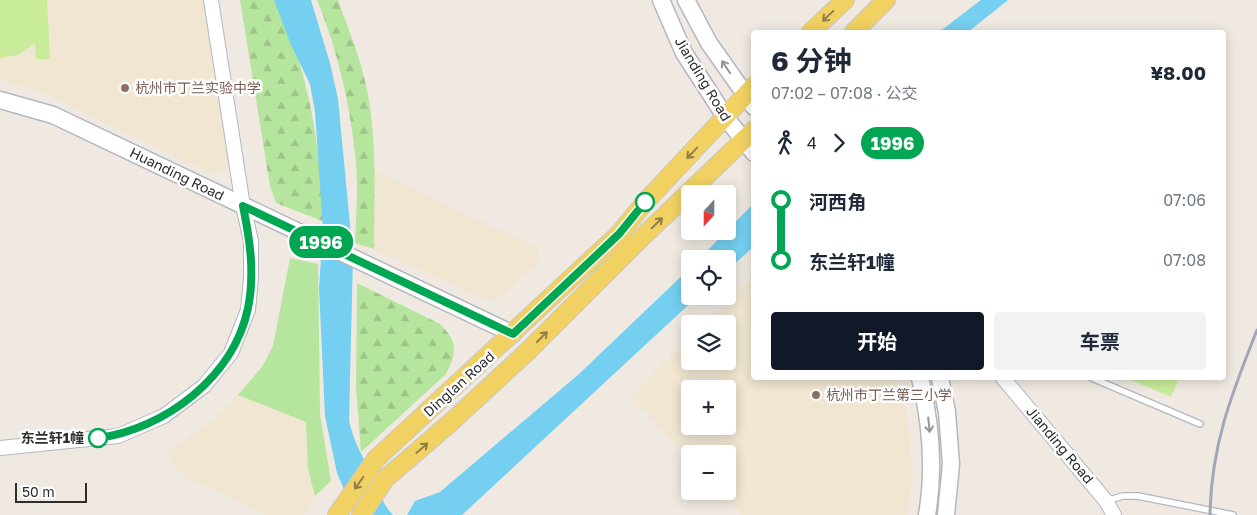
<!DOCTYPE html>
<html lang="zh">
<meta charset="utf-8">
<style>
body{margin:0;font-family:"Golos Text","Noto Sans SC",sans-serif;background:#f2f2f3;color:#1f2937;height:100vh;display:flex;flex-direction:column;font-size:19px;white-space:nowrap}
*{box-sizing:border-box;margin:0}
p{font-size:16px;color:#747a83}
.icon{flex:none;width:28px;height:28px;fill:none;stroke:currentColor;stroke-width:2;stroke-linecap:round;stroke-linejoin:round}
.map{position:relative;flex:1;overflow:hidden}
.drawer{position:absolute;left:751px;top:30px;width:475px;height:350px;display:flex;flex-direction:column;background:#fff;border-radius:5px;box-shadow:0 2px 12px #0003}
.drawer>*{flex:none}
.badge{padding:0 10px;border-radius:16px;font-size:18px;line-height:32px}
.needle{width:32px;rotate:201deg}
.controls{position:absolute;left:681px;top:185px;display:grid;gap:10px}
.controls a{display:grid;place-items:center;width:55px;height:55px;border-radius:5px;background:#fff;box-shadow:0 2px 12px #0003;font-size:25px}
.scale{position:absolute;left:15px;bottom:12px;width:72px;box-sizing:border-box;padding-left:5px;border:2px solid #2e2e2e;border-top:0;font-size:14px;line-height:18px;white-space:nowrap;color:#2e2e2e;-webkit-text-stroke:4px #fff;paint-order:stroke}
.map>.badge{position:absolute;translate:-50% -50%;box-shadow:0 0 0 2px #fff}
.legs{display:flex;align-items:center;gap:8px;height:55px;padding:0 20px;font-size:16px}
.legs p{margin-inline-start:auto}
.headline{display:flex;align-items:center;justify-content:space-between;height:85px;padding:0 20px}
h1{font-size:28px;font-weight:700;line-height:38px}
.cta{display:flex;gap:10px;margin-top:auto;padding:10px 20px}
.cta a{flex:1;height:58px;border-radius:5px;background:#111827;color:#fff;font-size:20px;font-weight:700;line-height:58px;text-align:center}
.cta a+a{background:#f2f2f3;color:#1f2937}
ul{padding:0 20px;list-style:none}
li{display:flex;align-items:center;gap:18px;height:60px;font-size:19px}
li i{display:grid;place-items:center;width:8px;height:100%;margin:0 6px;background:currentColor}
li i::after{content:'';width:12px;height:12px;margin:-6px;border:4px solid;border-radius:50%;background:#fff}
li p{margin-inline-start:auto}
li:first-child i{background:linear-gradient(#0000 50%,currentColor 0)}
li:last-child i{background:linear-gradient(currentColor 50%,#0000 0)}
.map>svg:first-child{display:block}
</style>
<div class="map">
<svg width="1257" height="515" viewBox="0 0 1257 515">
<defs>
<pattern id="forest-firs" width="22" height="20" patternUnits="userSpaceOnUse" patternTransform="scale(1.25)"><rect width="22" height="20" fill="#b6e59e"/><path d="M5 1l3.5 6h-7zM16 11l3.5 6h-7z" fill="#9dc588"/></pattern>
</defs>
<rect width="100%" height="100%" fill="#efe9e1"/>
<path fill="#f0e6d1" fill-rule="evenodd" d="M0,0H206L230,157L226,169L213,174L45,94L0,80Z
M374,170L538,248L539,261L497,300L484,299L374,249Z
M754,277V378H898L904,394L913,475L907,515H741L719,491H728V454H690V460L630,396L690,338V361H728V324H705ZM690,389H728V426H690Z
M238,395L306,422L308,469L315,496L304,515H268L185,477L172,464L166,453L210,423Z"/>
<path fill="#b6e59e" d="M290,258L318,264L320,414L331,481L315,496L308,469L306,422L238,395L262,367L273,346Z"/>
<path fill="url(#forest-firs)" d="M240,0H275C311,76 318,140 325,222L276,203L270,186Z
M317,0H338C349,31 362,62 368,95C377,145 374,198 374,249L355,243C356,214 359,184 355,155C350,103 337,49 317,0Z
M357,283L440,324C458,341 457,353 446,374L361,452L356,386Z"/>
<path fill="#c9ec9a" d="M0,0H47L50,59H36L35,43L18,55L0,58Z
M1132,378H1179L1171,397L1131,380Z"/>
<path fill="#75cff0" d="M274,0H311L330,63L338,99L353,256L349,421C355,445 361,453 372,474C380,489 381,503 393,515H355L337,473L325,416L319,288L323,229L315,112L310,84L291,45Z
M981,0H1008L968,32H939Z
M754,203V246L752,248L728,270V259H699Z
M690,268V296H698L462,515H407L415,501L440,492L579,374Z"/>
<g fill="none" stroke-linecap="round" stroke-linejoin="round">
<defs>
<path id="service" d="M1092,378L1200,424
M1106,501L1123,496H1138L1233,515"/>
<path id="tertiary" d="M1003,378L1106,501L1114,515
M0,448L118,436L164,416L204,386L231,353L248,310L251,278V241L243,206L211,0"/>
<path id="secondary" d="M661,0L684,53L726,118L754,153
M686,0L709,43L754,107
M0,100L53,115L513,334
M920,378C931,423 935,468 927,515
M940,378L947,412L951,464L946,515"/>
<path id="primary" d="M811,32L845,0
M854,32L886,0
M337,515L376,459L619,234L646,201L754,86
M361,515L385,479L449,424L528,351L633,246L754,130"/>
</defs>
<use href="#service" stroke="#b4b7c1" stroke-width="8"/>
<use href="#tertiary" stroke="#b4b7c1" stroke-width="16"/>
<use href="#secondary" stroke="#b4b7c1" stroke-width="19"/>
<use href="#primary" stroke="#c9c9c9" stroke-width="20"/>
<use href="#service" stroke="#fff" stroke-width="5.5"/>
<use href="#tertiary" stroke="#fff" stroke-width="14"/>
<use href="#secondary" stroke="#fff" stroke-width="16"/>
<use href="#primary" stroke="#f2d163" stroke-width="18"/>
<path stroke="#a3a6b8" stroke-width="3" d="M1210,515C1211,445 1232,393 1257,330"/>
</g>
<defs><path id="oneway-shaft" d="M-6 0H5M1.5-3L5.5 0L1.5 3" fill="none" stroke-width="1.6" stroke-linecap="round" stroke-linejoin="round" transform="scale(1.25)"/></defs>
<g stroke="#908048">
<use href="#oneway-shaft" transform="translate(828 16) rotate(137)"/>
<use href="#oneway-shaft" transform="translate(692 153) rotate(134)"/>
<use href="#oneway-shaft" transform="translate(657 223) rotate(-44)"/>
<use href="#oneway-shaft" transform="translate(542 337) rotate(-45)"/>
<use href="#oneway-shaft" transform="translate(422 448) rotate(-41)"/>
<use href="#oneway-shaft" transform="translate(359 483) rotate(126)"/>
</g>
<g stroke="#969696">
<use href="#oneway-shaft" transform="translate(726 67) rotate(-124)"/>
<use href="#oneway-shaft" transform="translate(929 425) rotate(84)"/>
</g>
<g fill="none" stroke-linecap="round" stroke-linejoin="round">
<defs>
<path id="line-1" d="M98,438C165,429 234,377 248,308C255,274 250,240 243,206L513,334L619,234L645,202"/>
</defs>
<use href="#line-1" stroke="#fff" stroke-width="11"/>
<use href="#line-1" stroke="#00a651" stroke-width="8"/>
</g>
<g fill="#8d6e63" stroke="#fff" stroke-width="2">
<circle cx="125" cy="88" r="5"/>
<circle cx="816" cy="395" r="5"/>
</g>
<g fill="#fff" stroke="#00a651" stroke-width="2.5">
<circle cx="645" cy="202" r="9"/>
<circle cx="98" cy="438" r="9"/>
</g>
<g text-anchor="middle" stroke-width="5" stroke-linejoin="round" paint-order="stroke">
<g font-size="14" fill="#2e2e2e" stroke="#fff">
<text transform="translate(703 79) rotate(59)" y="5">Jianding Road</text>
<text transform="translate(177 174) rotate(26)" y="5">Huanding Road</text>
<text transform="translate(459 384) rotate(-42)" y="5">Dinglan Road</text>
<text transform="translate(1060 445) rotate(50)" y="5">Jianding Road</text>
</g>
<g font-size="14" fill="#785e54" stroke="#fff" text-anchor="start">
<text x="135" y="93">杭州市丁兰实验中学</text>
<text x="826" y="400">杭州市丁兰第三小学</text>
</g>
<g font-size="14" font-weight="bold" fill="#2e2e2e" stroke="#fff" text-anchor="end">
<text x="84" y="443">东兰轩1幢</text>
</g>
</g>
</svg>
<div class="controls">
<a><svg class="needle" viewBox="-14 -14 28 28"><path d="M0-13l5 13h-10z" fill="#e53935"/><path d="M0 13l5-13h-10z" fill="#747a83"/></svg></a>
<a><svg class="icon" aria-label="locate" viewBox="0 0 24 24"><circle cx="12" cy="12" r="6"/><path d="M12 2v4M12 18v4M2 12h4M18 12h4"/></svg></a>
<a><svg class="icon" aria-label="layers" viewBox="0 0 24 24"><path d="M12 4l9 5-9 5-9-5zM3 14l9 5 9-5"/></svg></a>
<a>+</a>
<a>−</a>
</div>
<div class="scale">50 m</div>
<b class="badge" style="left:321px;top:242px;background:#00a651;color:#fff">1996</b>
<section class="drawer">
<div class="headline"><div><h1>6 分钟</h1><p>07:02 – 07:08 · 公交</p></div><b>¥8.00</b></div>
<div class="legs"><svg class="icon" aria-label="walk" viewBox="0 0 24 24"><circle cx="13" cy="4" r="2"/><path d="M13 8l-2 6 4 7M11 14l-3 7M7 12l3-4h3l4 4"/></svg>4<svg class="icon" aria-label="forward" viewBox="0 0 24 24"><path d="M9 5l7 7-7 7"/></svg><b class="badge" style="background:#00a651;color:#fff">1996</b></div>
<ul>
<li><i style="color:#00a651"></i><b>河西角</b><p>07:06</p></li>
<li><i style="color:#00a651"></i><b>东兰轩1幢</b><p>07:08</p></li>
</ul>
<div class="cta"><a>开始</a><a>车票</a></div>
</section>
</div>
